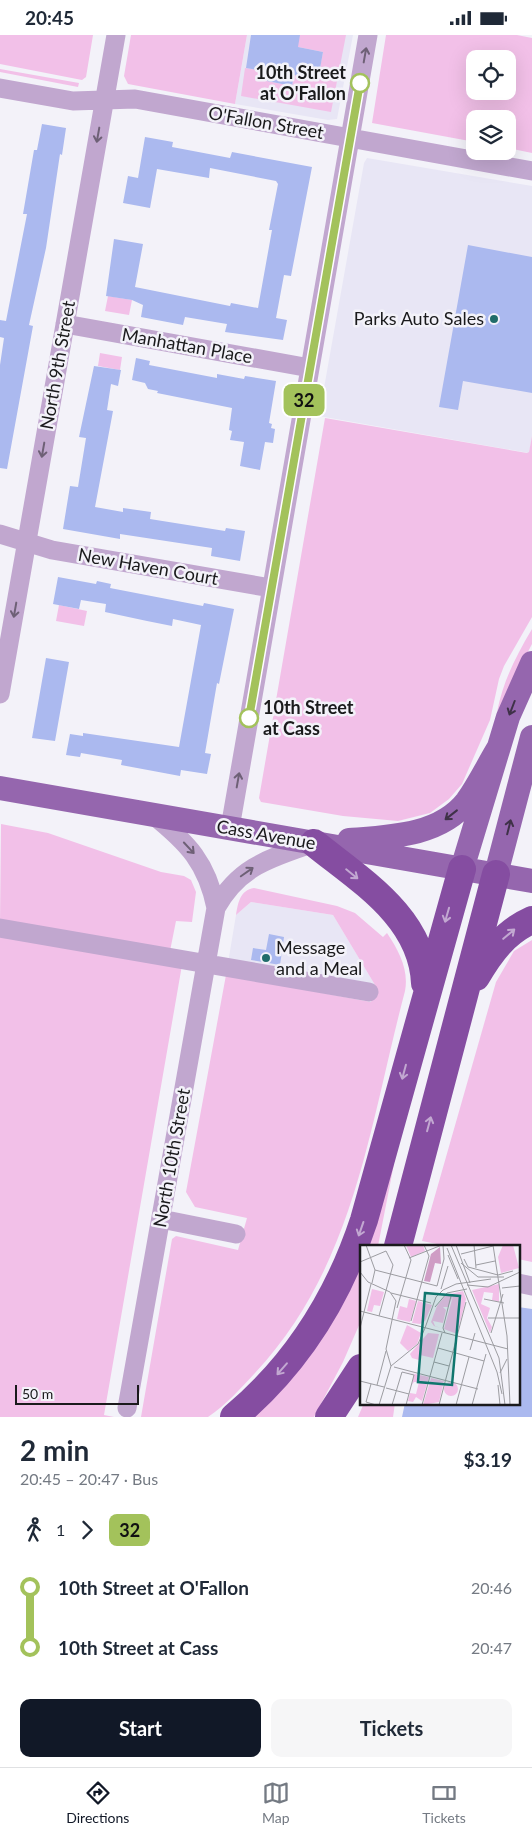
<!DOCTYPE html>
<meta charset="utf-8">
<style>
body{margin:0;font-family:Lato,sans-serif;background:#f6f6f7;color:#1f2937;height:100vh;display:flex;flex-direction:column;font-size:19px;white-space:nowrap}
*{box-sizing:border-box;margin:0}
p{font-size:16px;color:#747a83}
.icon{flex:none;width:28px;height:28px;fill:none;stroke:currentColor;stroke-width:2;stroke-linecap:round;stroke-linejoin:round}
.map{position:relative;height:1382px;overflow:hidden}
.drawer{display:flex;flex-direction:column;background:#fff;flex:1}
.drawer>*{flex:none}
.badge{padding:0 10px;border-radius:8px;font-size:18px;line-height:32px}
.fabs{position:absolute;left:466px;top:15px;display:grid;gap:10px}
.fabs a{display:grid;place-items:center;width:50px;height:50px;border-radius:10px;background:#fff;box-shadow:0 5px 20px #0002;font-size:25px}
.scale{position:absolute;left:15px;bottom:12px;width:124px;box-sizing:border-box;padding-left:5px;border:2px solid #1a1a1c;border-top:0;font-size:14px;line-height:18px;white-space:nowrap;color:#1a1a1c;-webkit-text-stroke:4px #f3f2f9;paint-order:stroke}
.map>.badge{position:absolute;translate:-50% -50%;box-shadow:0 0 0 2px #fff}
.legs{display:flex;align-items:center;gap:8px;height:55px;padding:0 20px;font-size:16px}
.legs p{margin-inline-start:auto}
.overview{display:flex;align-items:center;justify-content:space-between;height:85px;padding:0 20px}
h1{font-size:28px;font-weight:700;line-height:38px}
.primary-button{display:flex;gap:10px;margin-top:auto;padding:10px 20px}
.primary-button a{flex:1;height:58px;border-radius:10px;background:#111827;color:#fff;font-size:20px;font-weight:700;line-height:58px;text-align:center}
.primary-button a+a{background:#f6f6f7;color:#1f2937}
ul{padding:0 20px;list-style:none}
li{display:flex;align-items:center;gap:18px;height:60px;font-size:19px}
li i{display:grid;place-items:center;width:8px;height:100%;margin:0 6px;background:currentColor}
li i::after{content:'';width:12px;height:12px;margin:-6px;border:4px solid;border-radius:50%;background:#fff}
li p{margin-inline-start:auto}
li:first-child i{background:linear-gradient(#0000 50%,currentColor 0)}
li:last-child i{background:linear-gradient(currentColor 50%,#0000 0)}
.status{display:flex;justify-content:space-between;align-items:center;height:35px;padding:0 25px;background:#fff;direction:ltr}
.status svg{height:14px;fill:currentColor}
.dock{display:flex;justify-content:space-around;align-items:center;height:70px;border-top:1px solid #e0e1e3;background:#fff;font-size:14px;color:#747a83}
.dock a{display:grid;justify-items:center;gap:2px}
.dock .selected{color:#111827}
.map>svg:first-child{display:block}
</style>
<div class="status"><b>20:45</b><svg viewBox="0 0 49 12"><path d="M0 12V9h3v3zM5 12V6h3v6zM10 12V3h3v9zM15 12V0h3v12zM26 1h20v11H26zM47 4h2v5h-2z"/></svg></div>
<div class="map">
<svg width="532" height="1382" viewBox="0 0 532 1382">
<rect width="100%" height="100%" fill="#f3f2f9"/>
<path fill="#e8e6f5" d="M247,0H353L337,84L328,85L235,69Z
M367,123L532,151V401L529,418L319,381L364,128Z
M251,867L333,880L375,950L371,967L226,940L236,880Z"/>
<path fill="#f2c0e8" fill-rule="evenodd" d="M0,0H93L86,42L82,45L0,29Z
M131,0H247L235,69L128,49L124,41Z
M297,0H346L331,77L241,61L245,33L269,37L267,46L292,51L294,40L318,44L323,17L298,12Z
M386,0H517L532,3V118L508,113V84H475V107L372,88ZM475,24H508V56H475Z
M0,34L79,48L78,52L0,37Z
M108,261L132,265L129,280L105,276Z
M100,318L122,322L120,335L98,331Z
M325,383L527,418L529,417L532,401V582L504,631L499,644L490,685L462,749L449,764L430,778L398,786L343,781L261,767L259,763Z
M59,570L87,576L84,591L56,586Z
M532,594V609L497,677C503,646 516,621 532,594Z
M1,789L48,798L161,837L184,841L191,845L196,857L192,887L176,886L170,916L0,888Z
M254,853L337,871L355,878L383,902L387,898C399,916 409,935 405,956C369,1092 355,1231 255,1338C241,1353 226,1370 208,1382H141L172,1204L176,1201L238,1215L247,1183L195,1172L186,1157L226,940L371,967L375,950L333,880L251,867L236,880C238,868 240,855 254,853Z
M0,898L182,930L104,1380L114,1382H0Z
M532,905V1227L518,1224V1211H447L422,1206L496,947L514,916Z
M392,1129H394L378,1211H367Z
M361,1226L360,1288L343,1327L314,1382H253Z
M364,1368H395L393,1382H358Z"/>
<path fill="#abb9ef" d="M251,0H300L298,12L323,17L318,45L294,40L292,51L267,46L269,37L246,33Z
M42,89L66,93L62,120L60,119L46,213L29,290L33,291L7,434L0,433V330L4,303L0,302V285L6,286L27,179H23L34,115H37Z
M145,102L173,107L172,112L230,123L232,117L312,132L291,241L284,240L276,283L287,285L283,305L225,297L227,289L185,282L183,290L141,282L143,270L132,265L106,261L114,204L143,209L135,252L230,271L231,268L258,273L272,195H269L278,149L276,146L210,133L209,143L157,134L150,173L123,168L128,141L138,143Z
M468,210L532,222V358L463,346L458,375L439,372Z
M136,323L150,326L149,330L217,343V339L244,344L245,341L276,346L269,388L272,389L271,393L275,394L273,408L265,407L260,435L240,431L244,407L230,405L232,396L229,395L232,373L157,358L158,356L148,354L145,348L132,345Z
M94,331L121,335L118,351L111,349L107,375L113,376L95,472L123,477V473L151,477L150,484L225,496L226,493L245,496L240,526L211,521L212,513L120,499V504L63,494L70,451L78,452L86,403L79,402Z
M58,542L96,549L97,546L111,549L110,553L203,571L204,568L234,574L219,649L217,648L205,718L211,719L207,739L181,735L180,741L121,730L122,725L81,718L80,722L66,720L70,699L83,701V698L179,712L201,590L173,584L172,591L147,586L105,577L106,569L81,565L79,574L53,569Z
M46,623L69,627L55,706L32,703Z
M269,899L284,902L280,930L251,925L253,913L266,915Z
M518,1272L532,1274V1382H402L405,1368H518Z"/>
<g fill="none" stroke-linecap="round" stroke-linejoin="round">
<path stroke="#c1a7cf" stroke-width="19" d="M0,53L73,66L135,64L532,136
M65,289L310,333
M0,499L52,515L271,553
M0,659L116,0
M153,780C188,808 207,828 216,873
M230,793L368,0
M0,893L369,957
M161,1184L236,1199
M518,1248L532,1251
M127,1373L216,873C239,831 271,823 314,808"/>
<path stroke="#9566ae" stroke-width="24" d="M0,753L532,846
M349,805C389,802 440,801 467,766C479,749 488,730 499,712
M462,834L508,682L532,628
M496,839L532,702"/>
<path stroke="#854da1" stroke-width="28" d="M314,808C361,846 422,882 425,948
M476,942C490,918 505,897 532,885
M398,1211L496,839
M234,1382C296,1330 339,1261 364,1185L462,834
M329,1382L361,1333"/>
</g>
<defs><path id="oneway-shaft" d="M-6 0H5M1.5-3L5.5 0L1.5 3" fill="none" stroke-width="1.6" stroke-linecap="round" stroke-linejoin="round" transform="scale(1.25)"/></defs>
<g stroke="#6e6076">
<use href="#oneway-shaft" transform="translate(365 20) rotate(-80)"/>
<use href="#oneway-shaft" transform="translate(98 100) rotate(100)"/>
<use href="#oneway-shaft" transform="translate(43 415) rotate(100)"/>
<use href="#oneway-shaft" transform="translate(15 575) rotate(100)"/>
<use href="#oneway-shaft" transform="translate(238 745) rotate(-80)"/>
<use href="#oneway-shaft" transform="translate(189 813) rotate(47)"/>
<use href="#oneway-shaft" transform="translate(247 837) rotate(-35)"/>
</g>
<g stroke="#3f3148">
<use href="#oneway-shaft" transform="translate(512 673) rotate(111)"/>
<use href="#oneway-shaft" transform="translate(451 780) rotate(142)"/>
<use href="#oneway-shaft" transform="translate(509 792) rotate(-76)"/>
</g>
<g stroke="#c2a8d1">
<use href="#oneway-shaft" transform="translate(352 839) rotate(39)"/>
<use href="#oneway-shaft" transform="translate(447 880) rotate(106)"/>
<use href="#oneway-shaft" transform="translate(509 899) rotate(-40)"/>
<use href="#oneway-shaft" transform="translate(404 1037) rotate(105)"/>
<use href="#oneway-shaft" transform="translate(429 1089) rotate(-75)"/>
<use href="#oneway-shaft" transform="translate(361 1194) rotate(109)"/>
<use href="#oneway-shaft" transform="translate(282 1334) rotate(131)"/>
</g>
<g fill="none" stroke-linecap="round" stroke-linejoin="round">
<defs>
<path id="line-1" d="M249,683L360,48"/>
</defs>
<use href="#line-1" stroke="#fff" stroke-width="11"/>
<use href="#line-1" stroke="#a3c25b" stroke-width="8"/>
</g>
<g fill="#fff" stroke="#a3c25b" stroke-width="2.5">
<circle cx="360" cy="48" r="9"/>
<circle cx="249" cy="683" r="9"/>
</g>
<g fill="#206c6a" stroke="#f3f2f9" stroke-width="2">
<circle cx="494" cy="284" r="5"/>
<circle cx="266" cy="923" r="5"/>
</g>
<g text-anchor="middle" stroke-width="5" stroke-linejoin="round" paint-order="stroke">
<g font-size="18" font-weight="bold" fill="#1a1a1c" stroke="#f3f2f9" text-anchor="end">
<text x="346" y="44">10th Street<tspan x="346" dy="21">at O'Fallon</tspan></text>
<text x="263" y="679" text-anchor="start">10th Street<tspan x="263" dy="21">at Cass</tspan></text>
</g>
<g font-size="18" fill="#1a1a1c" stroke="#f3f2f9">
<text transform="translate(266 88) rotate(10)" y="6">O'Fallon Street</text>
<text transform="translate(187 311) rotate(10)" y="6">Manhattan Place</text>
<text transform="translate(58 330) rotate(-80)" y="6">North 9th Street</text>
<text transform="translate(148 532) rotate(10)" y="6">New Haven Court</text>
<text transform="translate(266 800) rotate(10)" y="6">Cass Avenue</text>
<text transform="translate(172 1123) rotate(-80)" y="6">North 10th Street</text>
</g>
<g font-size="18" fill="#1a1a1c" stroke="#f3f2f9" text-anchor="end">
<text x="484" y="290">Parks Auto Sales</text>
<text x="276" y="919" text-anchor="start">Message<tspan x="276" dy="21">and a Meal</tspan></text>
</g>
</g>
<g transform="translate(360 1210)">
<rect width="160" height="160" fill="#f3f2f9"/>
<path d="M46,0H63L65,6L51,12ZM143,0H153L159,23L141,28L138,12ZM139,39V57L132,55L133,48L124,47L121,59L130,63L127,73L132,82L130,88L112,45ZM12,44L24,47L20,61L14,60L12,67L7,66ZM103,46L106,54L97,89L84,84L93,51L88,62H83L86,65L83,78L73,76L75,81L81,83L74,81L71,77L77,61L86,50ZM49,54L56,56L50,77L37,74L40,61L47,63ZM58,56L72,60L65,76L60,79L52,78ZM47,80L61,88L57,99L48,106L40,98ZM68,88L79,89L73,113L60,110L59,115L52,113L50,109ZM41,126L69,132L62,156L56,152L53,157L48,156L50,148L56,149L59,137H54L52,140L54,129ZM71,133L84,136L79,157L63,160ZM84 144a7 7 0 1 1 14 0a7 7 0 1 1-14 0Z" fill="#f2c0e8"/>
<path d="M80,2L81,19L75,18L70,37L64,36L71,9Z" fill="#cf9dc5"/>
<path fill="none" stroke="#9c9ca1" stroke-width="1" d="M6,0L15,25L12,38M91,0L139,113L145,160M96,0L110,38M114,0L116,23M133,0L147,91L150,160M87,3L137,127L142,149M101,9L133,1M88,10L98,34M49,13L82,0M104,14L108,22L138,30L153,26M0,17L26,6L33,20L19,71M101,18L118,32H144M116,20L135,16M15,25L77,41L84,14L83,0M0,27L8,37L30,47L36,56L26,104L31,121M107,40L128,42L160,27M142,43L160,41M81,44L88,21M31,48L71,58M124,54L144,58M75,62L87,48L107,44M37,63L51,15L44,0M0,66L148,104M128,73H160M51,76L69,11L64,0M0,83L11,39M65,83L76,52L83,45L96,39L131,34M85,88L83,83L91,51M131,88L143,49M78,103L124,116M110,105L115,88M74,117L89,121M34,122L118,144M140,128L147,114M0,136L24,142M11,139L6,157L16,160M17,140L26,106M138,140L140,160M26,143L49,149M19,160L31,121L58,99L65,83M32,160L42,127L54,130L46,160M62,160L82,88M79,160L106,57M96,160L109,112M112,160L126,109"/>
<path fill="#0f766e" fill-opacity="0.15" stroke="#0f766e" stroke-width="2.5" d="M65,48L100,51L92,140L58,137Z"/>
<rect width="160" height="160" fill="none" stroke="#1a1a1c" stroke-width="2.5"/>
</g>
</svg>
<div class="fabs">
<a><svg class="icon" aria-label="locate" viewBox="0 0 24 24"><circle cx="12" cy="12" r="6"/><path d="M12 2v4M12 18v4M2 12h4M18 12h4"/></svg></a>
<a><svg class="icon" aria-label="layers" viewBox="0 0 24 24"><path d="M12 4l9 5-9 5-9-5zM3 14l9 5 9-5"/></svg></a>
</div>
<div class="scale">50 m</div>
<b class="badge" style="left:304px;top:365px;background:#a3c25b;color:#111">32</b>
</div>
<section class="drawer">
<div class="overview"><div><h1>2 min</h1><p>20:45 – 20:47 · Bus</p></div><b>$3.19</b></div>
<div class="legs"><svg class="icon" aria-label="walk" viewBox="0 0 24 24"><circle cx="13" cy="4" r="2"/><path d="M13 8l-2 6 4 7M11 14l-3 7M7 12l3-4h3l4 4"/></svg>1<svg class="icon" aria-label="forward" viewBox="0 0 24 24"><path d="M9 5l7 7-7 7"/></svg><b class="badge" style="background:#a3c25b;color:#111">32</b></div>
<ul>
<li><i style="color:#a3c25b"></i><b>10th Street at O'Fallon</b><p>20:46</p></li>
<li><i style="color:#a3c25b"></i><b>10th Street at Cass</b><p>20:47</p></li>
</ul>
<div class="primary-button"><a>Start</a><a>Tickets</a></div>
</section>
<nav class="dock">
<a class="selected"><svg class="icon" aria-label="directions" viewBox="0 0 24 24"><path d="M12 3l9 9-9 9-9-9zM9 14v-3h6M13 9l2 2-2 2"/></svg>Directions</a>
<a><svg class="icon" aria-label="map" viewBox="0 0 24 24"><path d="M3 6l6-2 6 2 6-2v14l-6 2-6-2-6 2zM9 4v14M15 6v14"/></svg>Map</a>
<a><svg class="icon" aria-label="tickets" viewBox="0 0 24 24"><path d="M3 7h18v10H3zM15 7v10"/></svg>Tickets</a>
</nav>
